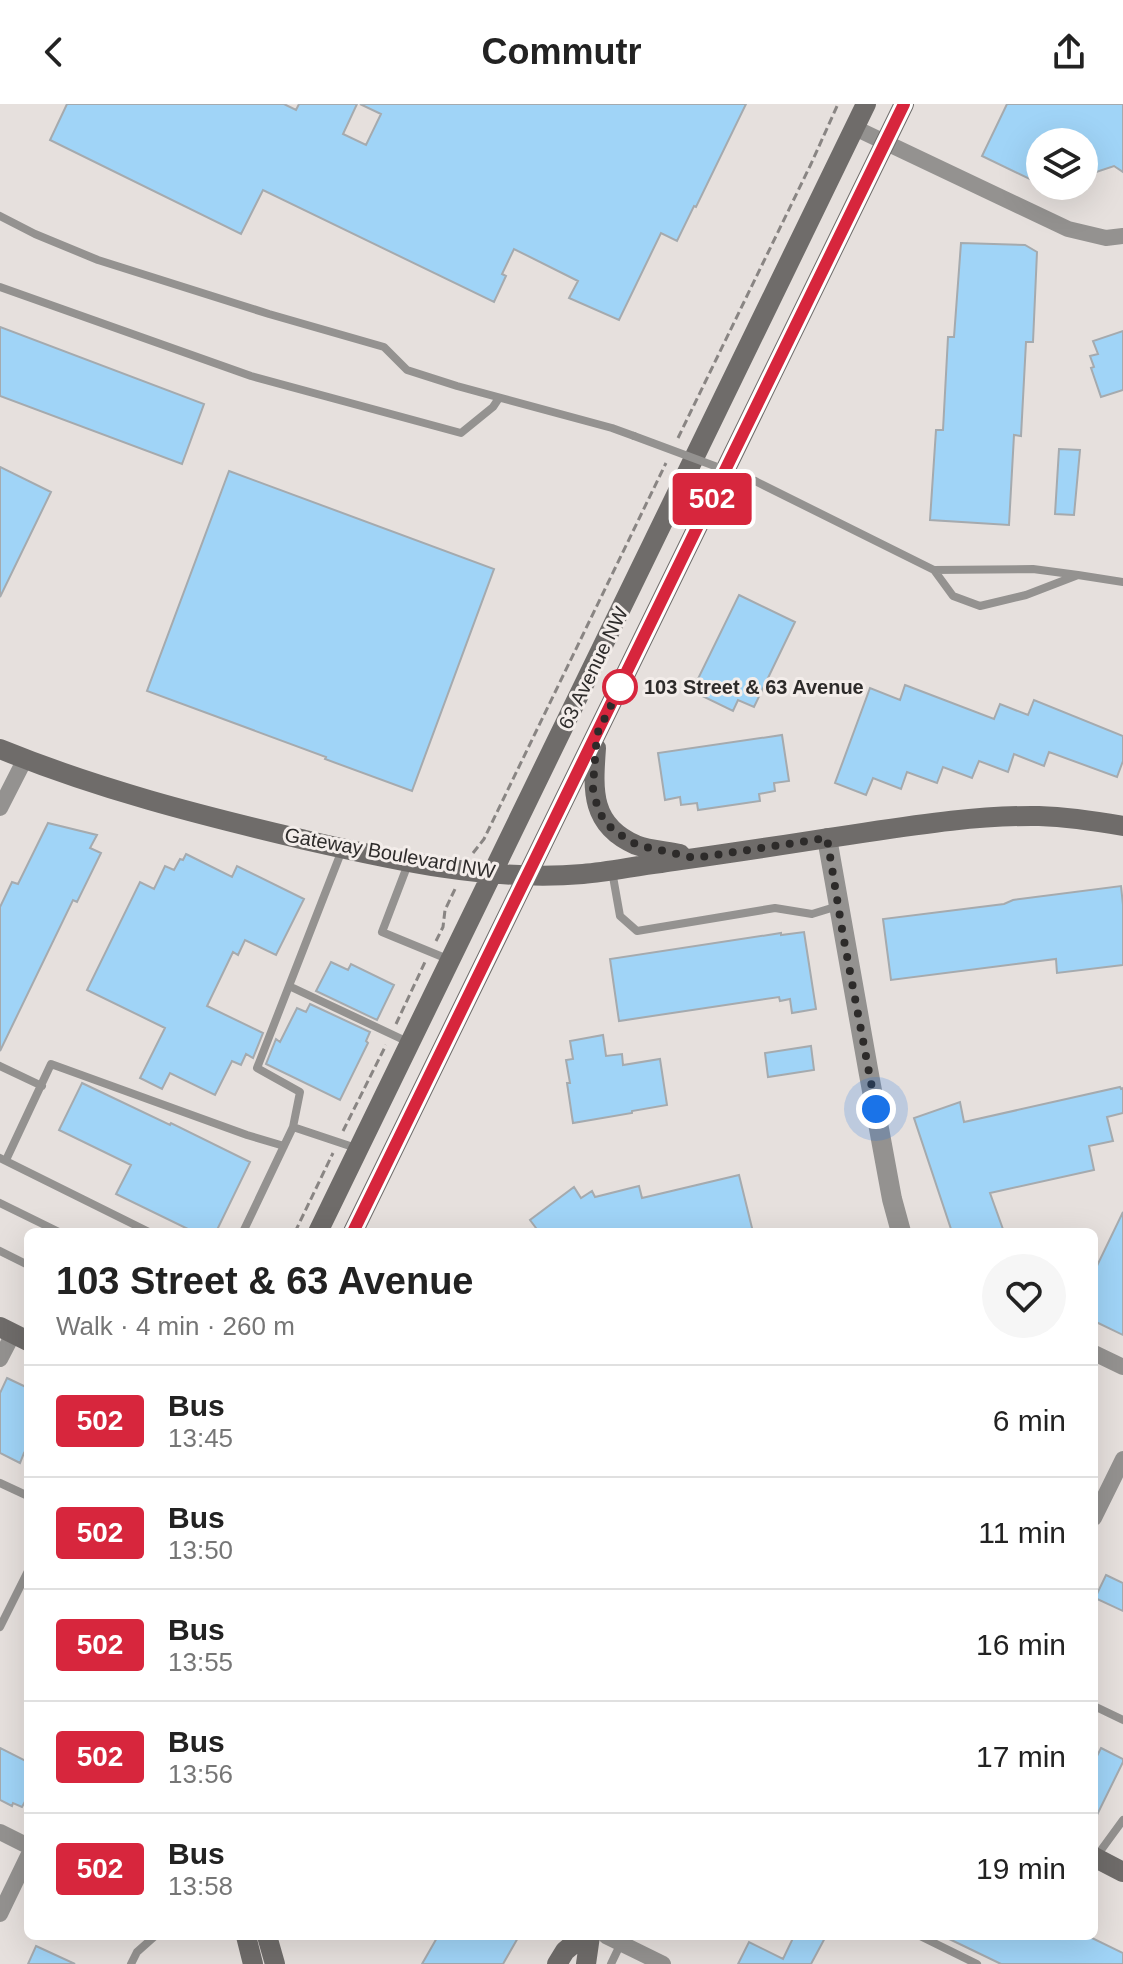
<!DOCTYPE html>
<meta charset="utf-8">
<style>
body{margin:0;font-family:Helvetica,sans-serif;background:#f6f6f6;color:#222;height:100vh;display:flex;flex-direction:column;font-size:30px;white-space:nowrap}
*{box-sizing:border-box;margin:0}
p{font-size:26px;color:#767676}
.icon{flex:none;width:44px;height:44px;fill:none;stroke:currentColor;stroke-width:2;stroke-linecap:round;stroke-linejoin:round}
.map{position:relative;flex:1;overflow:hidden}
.details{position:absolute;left:24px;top:1124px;width:1074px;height:712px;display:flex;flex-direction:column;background:#fff;border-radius:12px;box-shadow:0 8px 32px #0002}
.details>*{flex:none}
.badge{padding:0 16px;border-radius:6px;font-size:28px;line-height:52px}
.tools{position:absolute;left:1026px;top:24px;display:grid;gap:16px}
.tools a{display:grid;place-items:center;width:72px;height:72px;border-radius:50%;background:#fff;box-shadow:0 8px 32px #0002;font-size:40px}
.you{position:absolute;width:40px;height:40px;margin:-20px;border:6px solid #fff;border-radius:50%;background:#1a73e8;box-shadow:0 0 0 12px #1a73e833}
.map>.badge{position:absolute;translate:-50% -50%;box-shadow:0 0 0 4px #fff}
.round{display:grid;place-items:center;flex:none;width:84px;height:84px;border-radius:42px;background:#f6f6f6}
.headline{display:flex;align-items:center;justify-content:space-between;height:136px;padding:0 32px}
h1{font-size:38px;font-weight:600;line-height:60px}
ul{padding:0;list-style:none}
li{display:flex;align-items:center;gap:24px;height:112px;padding:0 32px;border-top:2px solid #e0e0e0}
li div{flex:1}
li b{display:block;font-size:30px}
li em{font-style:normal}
li .badge{min-width:88px;font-weight:700;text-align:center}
header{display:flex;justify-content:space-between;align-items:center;height:104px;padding:0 32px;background:#fff;font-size:36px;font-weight:600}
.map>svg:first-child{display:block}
</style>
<header><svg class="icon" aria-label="back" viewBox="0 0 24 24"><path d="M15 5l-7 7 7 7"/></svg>Commutr<svg class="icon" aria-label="share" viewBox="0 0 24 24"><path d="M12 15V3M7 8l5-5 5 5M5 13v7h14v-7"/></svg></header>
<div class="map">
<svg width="1123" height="1860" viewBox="0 0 1123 1860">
<rect width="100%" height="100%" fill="#e6e0dd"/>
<path fill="#a0d4f7" stroke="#a5aaae" stroke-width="2" d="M67,0H284L296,6L299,0H357L343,30L366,41L381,10L360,0H746L696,103L694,102L677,137L661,129L619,216L569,194L578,177L514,145L502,170L506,172L494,198L263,86L241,130L50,36Z
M1007,0H1123V68L1114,62L1084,72V38H1040V70L1036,78L982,52Z
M961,139L1025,141L1037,148L1033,238H1026L1021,332L1014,331L1009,421L930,416L936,326H943L948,233H954Z
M0,223L204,300L182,360L0,292Z
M1123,227V286L1101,293L1091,264L1094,263L1090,252L1098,250L1093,237Z
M1059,345L1080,346L1074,411L1055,410Z
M0,363L51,388L0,493Z
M229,367L494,465L412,687L325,655L326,653L147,587Z
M739,491L795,518L754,603L738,596L733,607L692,587Z
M905,581L994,615L1000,600L1028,611L1034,596L1123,632V657L1117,673L1049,648L1044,662L1014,650L1008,668L979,657L972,674L943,663L937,679L907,668L901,685L873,674L866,691L835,679L870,584L900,596Z
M782,631L789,677L774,679L775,687L759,690L760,697L698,706L697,699L681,701L680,693L665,696L658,649Z
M48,719L97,731L90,744L101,749L77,798L73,796L0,947V803L12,778L18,780Z
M186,750L232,773L237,762L304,795L276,851L245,836L238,851L233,848L207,902L263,929L253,954L246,950L241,961L232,957L215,991L170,969L162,985L140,974L165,924L87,886L140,778L154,785L165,762L174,766L180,755L183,756Z
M1121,782L1123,801V861L1057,869L1056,855L891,876L883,815L1004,800L1013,796Z
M804,828L816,905L792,909L790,895L780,897L779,893L619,917L610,855L781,829V831Z
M331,858L348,866L351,860L394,881L377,916L316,887Z
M310,900L370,928L366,937L368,939L340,996L266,960L276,935L280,938L297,904L306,908Z
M603,931L606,952L622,950L623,961L660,955L667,1001L632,1007V1009L573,1019L567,979H570L566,956L573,955L570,937Z
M811,942L814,966L768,973L765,949Z
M82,979L170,1021L171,1019L250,1058L216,1128H194L116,1090L131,1061L59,1026Z
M1120,983L1121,985L1123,984V1009L1107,1013L1113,1037L1089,1042L1094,1066L990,1089L1004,1128H952L914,1014L960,998L964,1018Z
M739,1071L753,1128H539L530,1116L574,1083L581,1094L592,1087L595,1093L639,1082L642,1094Z
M1123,1108V1231L1094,1217V1168Z
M7,1274L28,1284V1351L24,1349L20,1359L0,1349V1289Z
M1106,1471L1123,1479V1507L1095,1494Z
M0,1644L28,1658V1692L22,1703L13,1699L12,1702L0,1696Z
M1101,1644L1123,1655V1658L1094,1717V1658Z
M438,1832H519L503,1860H422Z
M794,1832H826L811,1860H738L749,1838L783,1855Z
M943,1832H1088L1123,1849V1860H1001Z
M36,1842L75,1860H28Z"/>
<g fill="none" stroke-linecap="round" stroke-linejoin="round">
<path stroke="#898583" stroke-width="3" stroke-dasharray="8 4" stroke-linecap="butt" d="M678,334L811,60L838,0
M473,749L484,735L666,359
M436,837L443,823L445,806L455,785
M396,920L425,858
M343,1027L386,941
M295,1128L333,1049"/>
<path stroke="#949290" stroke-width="8" d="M0,112L35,130L98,156L269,210L384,243L407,266L457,282L612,324L634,332
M0,183L251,272L461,329L493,303L499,294
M755,377L934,466L1033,465L1078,471L1026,491L980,502L953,492L934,466
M1078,471L1123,478
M408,760L382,828L450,856
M612,767L620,812L637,827L775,804L812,810L838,802
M289,882L408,938
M0,962L42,982
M293,1023L300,988L257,964L342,746
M0,1054L149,1128
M6,1056L51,960L247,1031L284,1042
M0,1099L59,1128
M243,1128L293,1023L356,1044
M0,1147L28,1161
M0,1379L28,1392
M0,1523L28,1467
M1094,1602L1123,1616
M1096,1753L1123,1716
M920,1832L977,1860
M131,1860L137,1848L155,1832
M611,1860L621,1839"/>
<path stroke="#949290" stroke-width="16" d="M855,24L1068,125L1106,134L1123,132
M0,704L25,655
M1094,1249L1123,1263
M0,1255L13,1230
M1094,1414L1123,1355
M0,1728L28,1742
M0,1810L28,1752
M606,1832L663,1860"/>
<path stroke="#949290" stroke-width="20" d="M827,734L868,965L892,1095L901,1128"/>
<path stroke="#6f6c6a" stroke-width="20" d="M596,644C593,686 590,721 636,741C649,746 666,747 680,750
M0,645C98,685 199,711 301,735C393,756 488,778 583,770C609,768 635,762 661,759C716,751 772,743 828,734C898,724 968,711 1039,712C1067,713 1095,717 1123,722
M318,1128L866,0
M353,1128L904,0
M0,1223L28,1237
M1094,1753L1123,1768
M246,1832L253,1860
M267,1832L275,1860
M557,1860L565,1847L583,1832
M586,1860L590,1832"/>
<path stroke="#949290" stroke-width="8" d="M634,332L755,377"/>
</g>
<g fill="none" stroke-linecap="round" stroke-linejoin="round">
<defs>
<path id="line" d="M353,1128L904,0"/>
</defs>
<use href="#line" stroke="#fff" stroke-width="18"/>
<use href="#line" stroke="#d7263d" stroke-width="12"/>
<path stroke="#2d2b2a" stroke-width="8" stroke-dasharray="0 14.4" d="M620,583L625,573L597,630L594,668L593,686L597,701L603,715L614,727L637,741L695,754L827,734L843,831L876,1005"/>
</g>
<circle fill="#fff" stroke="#d7263d" stroke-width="4" cx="620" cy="583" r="16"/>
<g text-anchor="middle" stroke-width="6" stroke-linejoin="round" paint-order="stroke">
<g font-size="20" fill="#2d2b2a" stroke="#f3edea">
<text transform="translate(593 564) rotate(-64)" y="7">63 Avenue NW</text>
<text transform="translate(390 749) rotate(10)" y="7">Gateway Boulevard NW</text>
</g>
<g font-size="20" font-weight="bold" fill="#2d2b2a" stroke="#f3edea" text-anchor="start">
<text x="644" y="590">103 Street &amp; 63 Avenue</text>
</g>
</g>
</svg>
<div class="tools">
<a><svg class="icon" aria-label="layers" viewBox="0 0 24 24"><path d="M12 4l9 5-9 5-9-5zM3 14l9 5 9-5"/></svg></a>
</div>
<div class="you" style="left:876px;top:1005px"></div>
<b class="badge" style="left:712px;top:395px;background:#d7263d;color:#fff">502</b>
<section class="details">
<div class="headline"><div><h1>103 Street &amp; 63 Avenue</h1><p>Walk · 4 min · 260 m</p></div><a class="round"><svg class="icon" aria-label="heart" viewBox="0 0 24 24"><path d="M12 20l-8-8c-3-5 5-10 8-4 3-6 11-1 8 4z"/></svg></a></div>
<ul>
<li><span class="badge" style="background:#d7263d;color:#fff">502</span><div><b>Bus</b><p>13:45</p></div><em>6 min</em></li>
<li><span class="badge" style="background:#d7263d;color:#fff">502</span><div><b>Bus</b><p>13:50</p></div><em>11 min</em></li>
<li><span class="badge" style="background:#d7263d;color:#fff">502</span><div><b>Bus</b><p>13:55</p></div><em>16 min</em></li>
<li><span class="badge" style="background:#d7263d;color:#fff">502</span><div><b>Bus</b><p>13:56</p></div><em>17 min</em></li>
<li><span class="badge" style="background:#d7263d;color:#fff">502</span><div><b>Bus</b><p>13:58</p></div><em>19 min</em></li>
</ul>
</section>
</div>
